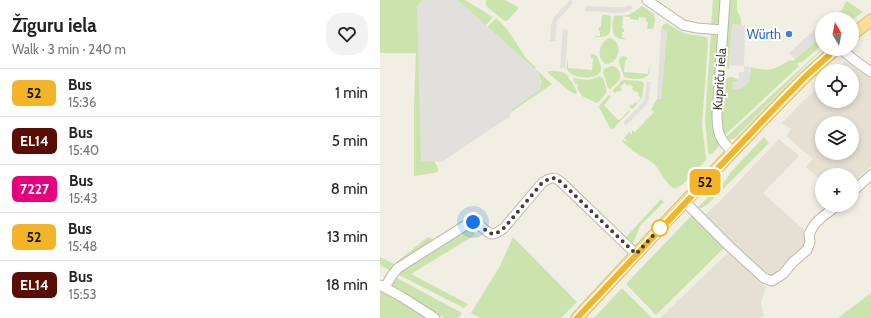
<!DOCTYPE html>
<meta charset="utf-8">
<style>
body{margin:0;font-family:Cabin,sans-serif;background:#f2f2f2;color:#222;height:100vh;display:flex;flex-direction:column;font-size:15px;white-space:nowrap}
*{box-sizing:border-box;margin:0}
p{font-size:13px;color:#767676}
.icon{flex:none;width:22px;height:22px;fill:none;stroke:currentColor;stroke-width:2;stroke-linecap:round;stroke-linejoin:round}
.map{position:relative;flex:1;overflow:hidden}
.sheet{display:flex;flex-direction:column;background:#fff;width:380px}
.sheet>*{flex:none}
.badge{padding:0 8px;border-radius:6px;font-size:14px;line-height:26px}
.needle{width:26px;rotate:350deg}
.buttons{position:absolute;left:435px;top:12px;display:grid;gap:8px}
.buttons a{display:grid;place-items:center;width:44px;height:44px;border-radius:50%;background:#fff;box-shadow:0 2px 6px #0003;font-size:20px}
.you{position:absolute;width:20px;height:20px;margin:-10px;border:3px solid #fff;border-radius:50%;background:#1a73e8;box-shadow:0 0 0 6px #1a73e833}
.map>.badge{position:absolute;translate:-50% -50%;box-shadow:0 0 0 2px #fff}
.round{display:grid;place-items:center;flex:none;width:42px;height:42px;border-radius:16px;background:#f2f2f2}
.head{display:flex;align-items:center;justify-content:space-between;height:68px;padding:0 12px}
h1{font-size:19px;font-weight:700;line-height:30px}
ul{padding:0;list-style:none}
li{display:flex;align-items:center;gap:12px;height:48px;padding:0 12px;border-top:1px solid #e0e0e0}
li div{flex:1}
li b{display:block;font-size:15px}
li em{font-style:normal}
li .badge{min-width:44px;font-weight:700;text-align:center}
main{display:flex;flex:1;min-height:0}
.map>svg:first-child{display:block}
</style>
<main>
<section class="sheet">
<div class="head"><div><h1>Žīguru iela</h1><p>Walk · 3 min · 240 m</p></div><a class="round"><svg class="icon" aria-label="heart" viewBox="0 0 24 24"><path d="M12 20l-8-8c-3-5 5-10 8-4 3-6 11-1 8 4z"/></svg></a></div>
<ul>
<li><span class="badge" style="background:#f4b427;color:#111">52</span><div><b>Bus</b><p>15:36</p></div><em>1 min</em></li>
<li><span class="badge" style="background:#5a0e03;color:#fff">EL14</span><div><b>Bus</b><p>15:40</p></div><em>5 min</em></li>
<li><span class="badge" style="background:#e6007e;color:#fff">7227</span><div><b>Bus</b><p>15:43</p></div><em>8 min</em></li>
<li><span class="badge" style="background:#f4b427;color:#111">52</span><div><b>Bus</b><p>15:48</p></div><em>13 min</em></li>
<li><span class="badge" style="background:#5a0e03;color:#fff">EL14</span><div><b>Bus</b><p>15:53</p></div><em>18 min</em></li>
</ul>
</section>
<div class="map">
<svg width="491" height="318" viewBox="0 0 491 318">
<rect width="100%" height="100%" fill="#f1eee4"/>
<path fill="#e5e0d2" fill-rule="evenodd" d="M465,61L491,79V166L472,184V175H442V181L426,167L433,159L406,136L411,129L402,123L421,103L442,84V101H472V71H455ZM442,123H472V153H442Z
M399,139L419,156L383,193L424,230L425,247L414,259L393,275H388L324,216L340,201Z
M350,251L369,271L386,287L381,302L384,316L380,318H280Z"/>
<path fill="#cbe4ae" d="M0,0H49L47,149L58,168V171L55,173L34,176V104L36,53H0Z
M75,0H85L113,17L101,31Z
M106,0H125L138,7V9L128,20L125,21L107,7L106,4Z
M333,0H341L340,21L338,23L331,25Z
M348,0H357V11L361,18V25L352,24L349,69L345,67L344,64Z
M467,1L483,12L472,20V19H451L463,9V7Z
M262,6L274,14L275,20L273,29H267L268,22H266V18L259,17V20L250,19V17L243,16L242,28L244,29V32H242V38L247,39C231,41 231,28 234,16C238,15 243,16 248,15C254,13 257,9 262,6Z
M222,15H228L231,17C230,32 233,38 215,37V36H220V31H219V27H221Z
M116,18L127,29L146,58L156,68L152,72L103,32Z
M286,23C292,26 297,30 304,33C311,36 320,34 327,38L328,43L322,125L326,157V160L303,184L295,189C286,185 282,173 275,165C270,160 265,158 259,155C253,151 247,146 242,141L243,140L248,142L244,138L249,132L252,135V130L255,132L274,112L271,109L277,99L281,98L287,30L281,29L283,25Z
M331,33H335L337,36L338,41L334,98L333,121L334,129L339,146L332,154H330L328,153L325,119Z
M442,36V45L421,63L420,62L417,64L419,66L345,135L344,134L339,118L342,81C347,77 353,75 358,80V81L367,84L370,77L371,67C390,72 393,70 410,60L413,61Z
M228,38C243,38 242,64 225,64C216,56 219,45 228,38Z
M442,49H443L422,69L355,138L348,141L345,138Z
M213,54L217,56C218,60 221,63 221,68C222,82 190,79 187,69C186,66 188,60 188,57V68L212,70L213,58H211V55Z
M243,56L247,57V60H245L244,72L268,74L270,62V64L269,74C263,81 252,79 244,77L239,62V59Z
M231,66C237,66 242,72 240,78C239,82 233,86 230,89L228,88L223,72L224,69Z
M157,70L172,84L127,115V110L159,84H161V80L156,72Z
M168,71C176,71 184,70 189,77H188L190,81L191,80L197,92L195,94L187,89L168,73Z
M220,76L223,78C228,92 229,92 217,103L202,96L197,88L198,87L197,83L195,84L193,79L195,78C204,80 211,81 220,76Z
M244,80L261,81L264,83L262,98L253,109L249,107L251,104L252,105L256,102L257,103L261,98L258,95L259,94L257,91L255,92L252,89L253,87L249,84L248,86L245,83L240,87L242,89L239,92L237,91L235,93L233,91V90L240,83L241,81Z
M229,95L231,97L224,105L237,119L240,120L249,110L250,111L233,129L230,128L219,107L221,103Z
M384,137L389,143L328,204L322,208H317L346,180L350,173Z
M281,199L284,202L260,226L254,241L252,243L246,237Z
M312,215L345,247L276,315L246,284Z
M90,227L95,235L31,274L88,304L84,308L17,274Z
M48,237L54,240L11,271L0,265V257L14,264Z
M133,237L197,302L181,318H100L91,313L120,266Z
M15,277L82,313L78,318H64L12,286V284Z
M242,288L272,318H214Z
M0,290L17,299L48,318H0Z
M491,293V318H458Z"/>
<path fill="#e2e0dc" d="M43,0H78L159,73L161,89L132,109L129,117L62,162L41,161L37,6Z
M190,0L193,3L177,21L175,41H170L171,25L174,17Z
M250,5L253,9L242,13L205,11V6L238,7H245Z
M352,24L365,25L364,66L371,67L370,77L367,84L361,89H352L353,81H358L359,72H364V66L349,65Z
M183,29L188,30L185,68H180Z
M281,29L287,30L281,99H277Z
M435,29L442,36L415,59L409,53Z
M267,82H271L269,99L266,105L246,126L243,123L263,102L265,98Z"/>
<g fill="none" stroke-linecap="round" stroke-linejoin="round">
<defs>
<path id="minor" d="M267,0L303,25L317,28L342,30
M345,0L337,114C337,132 339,140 353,152
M461,49L473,59L491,72
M472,192L491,175
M305,202L350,247L384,278L392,281L403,274L413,262L427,250L430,242L429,234L434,225L442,217L458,205
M0,285L22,297L55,318
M5,287L13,274L18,268L89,223C100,221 104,232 112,234C117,234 121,230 124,228L162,183C171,177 174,176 182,183L256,254"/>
<path id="major" d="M472,35L491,20
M197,318L297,210L409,93L426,76L456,49"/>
</defs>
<use href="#minor" stroke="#bfb8aa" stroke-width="11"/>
<use href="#major" stroke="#debd65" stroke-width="13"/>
<use href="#minor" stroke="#fff" stroke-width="9"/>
<use href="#major" stroke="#fadf95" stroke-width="11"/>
</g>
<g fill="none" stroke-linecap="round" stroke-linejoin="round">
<defs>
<path id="line" d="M197,318L388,115L426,76L456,49"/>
</defs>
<use href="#line" stroke="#fff" stroke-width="9"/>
<use href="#line" stroke="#f4b427" stroke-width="6"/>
<path stroke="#433e34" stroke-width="4" stroke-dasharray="0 7.2" d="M93,222L112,234L117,233L124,228L162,183C171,177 174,176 182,183L256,254L280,228"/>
</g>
<circle fill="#3f7fe0" stroke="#fff" stroke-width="1.5" cx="409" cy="34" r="4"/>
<circle fill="#fff" stroke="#f4b427" stroke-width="2" cx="280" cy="228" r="8"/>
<g text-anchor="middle" stroke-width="4" stroke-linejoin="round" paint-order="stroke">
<g font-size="13" fill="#366cbe" stroke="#fff" text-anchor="end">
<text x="401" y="39">Würth</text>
</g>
<g font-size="13" fill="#433e34" stroke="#fff">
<text transform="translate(339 79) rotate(-86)" y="5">Kupriču iela</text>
</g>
</g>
</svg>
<div class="buttons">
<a><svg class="needle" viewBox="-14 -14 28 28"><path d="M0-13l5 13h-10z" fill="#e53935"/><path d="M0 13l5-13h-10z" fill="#767676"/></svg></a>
<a><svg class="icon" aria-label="locate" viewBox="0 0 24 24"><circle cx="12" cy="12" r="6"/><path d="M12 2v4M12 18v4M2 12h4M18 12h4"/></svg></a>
<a><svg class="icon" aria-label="layers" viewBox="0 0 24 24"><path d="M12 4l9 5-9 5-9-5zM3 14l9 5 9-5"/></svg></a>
<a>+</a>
</div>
<div class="you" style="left:93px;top:222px"></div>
<b class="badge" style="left:325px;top:182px;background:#f4b427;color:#111">52</b>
</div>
</main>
